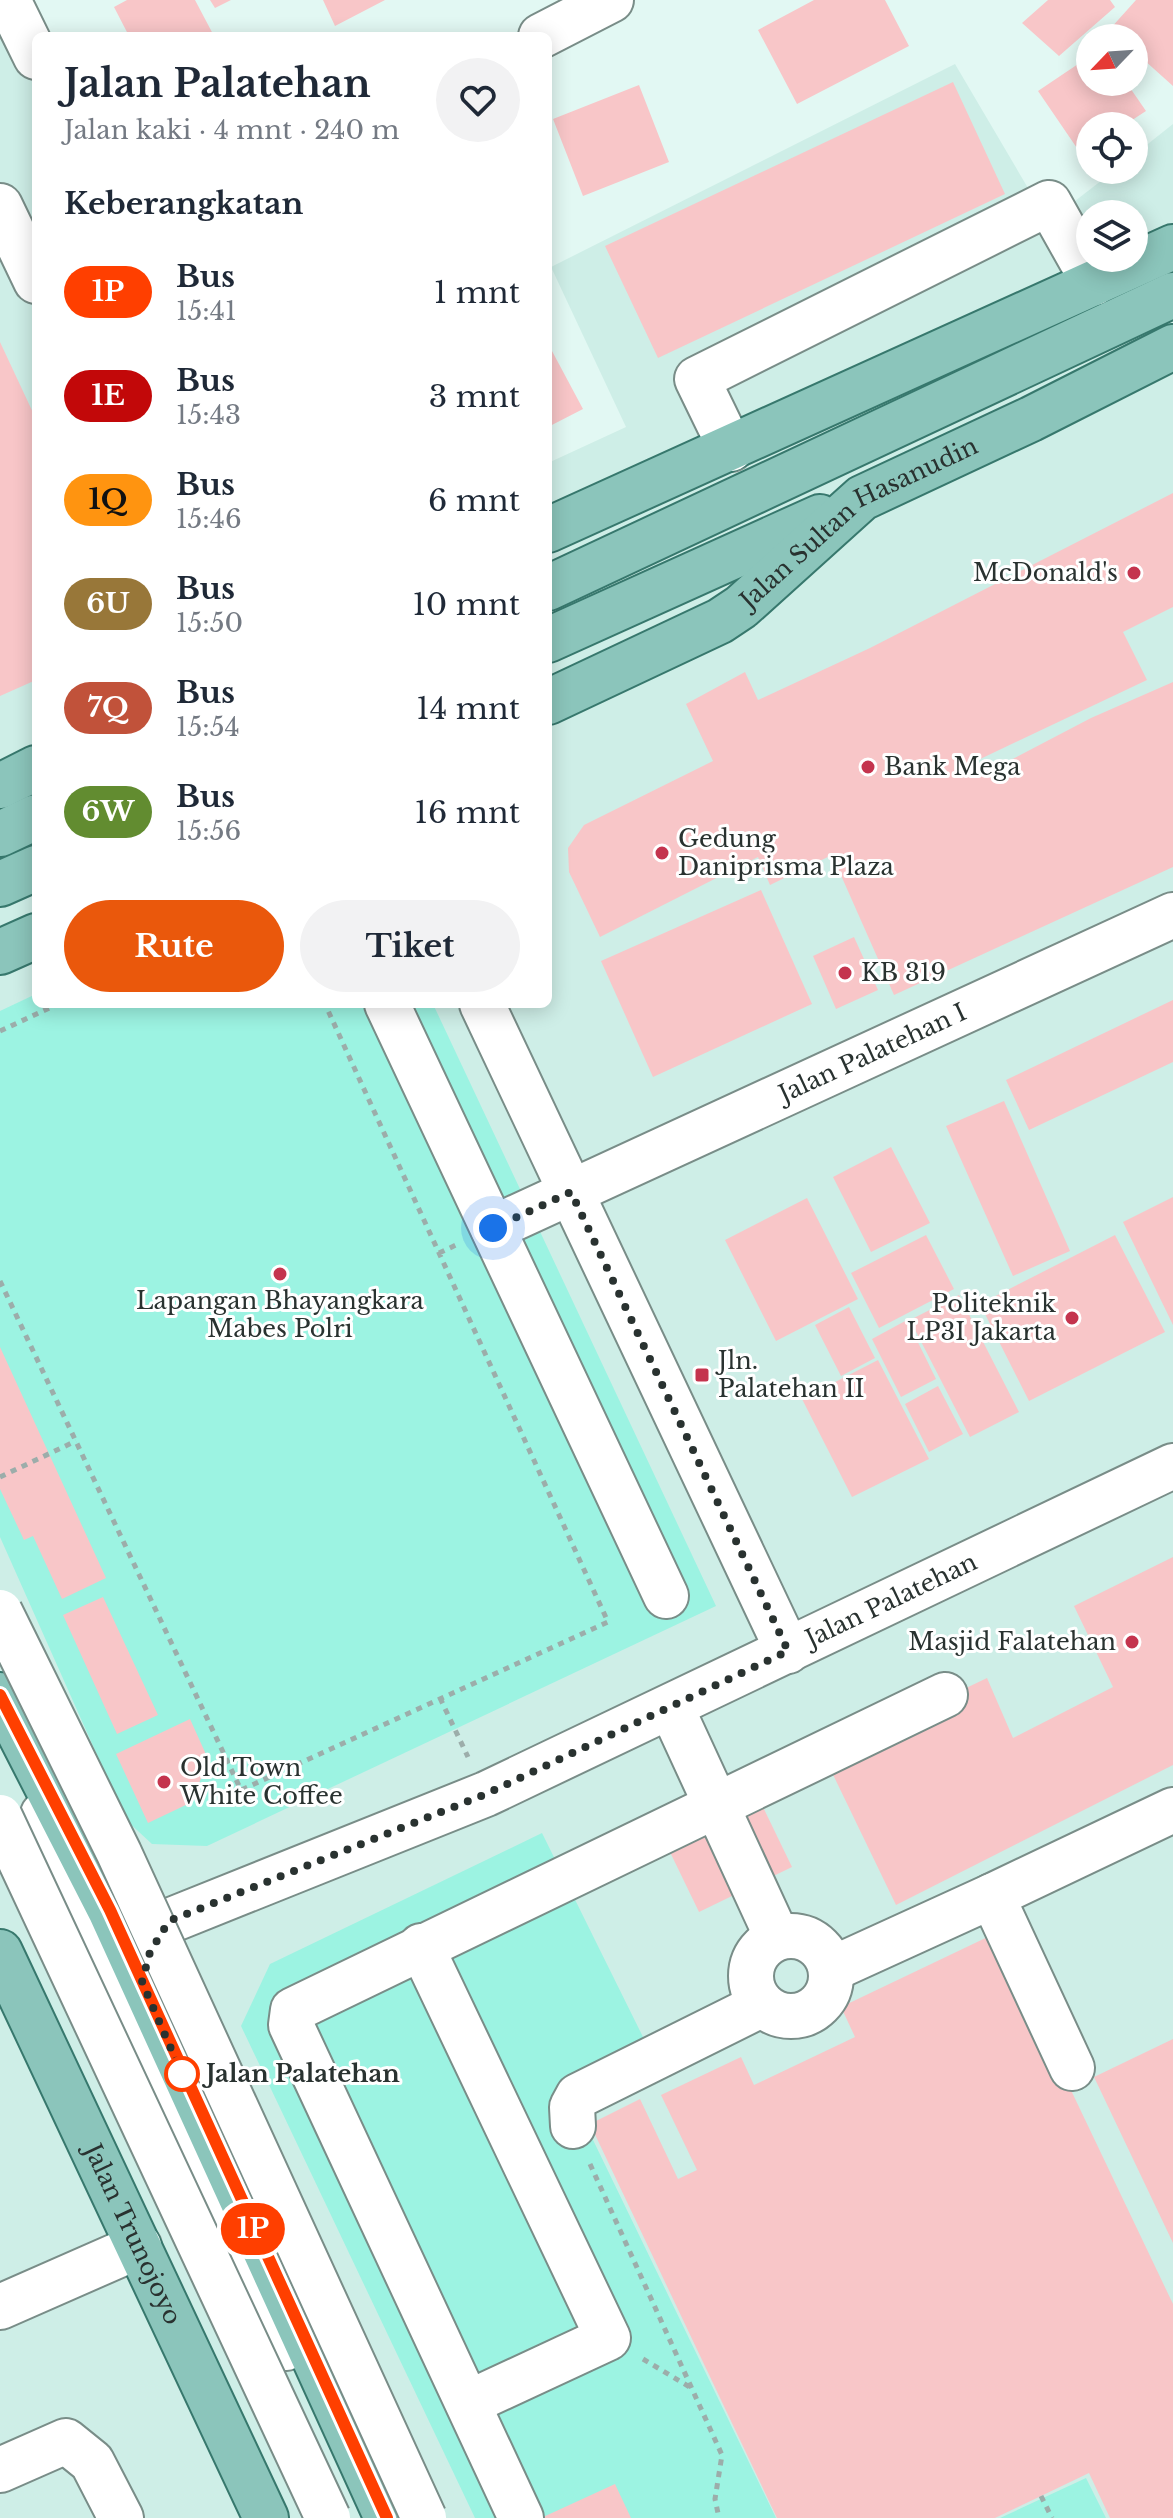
<!DOCTYPE html>
<html lang="id">
<meta charset="utf-8">
<style>
body{margin:0;font-family:"Libre Baskerville",serif;background:#f2f2f3;color:#1f2937;height:100vh;display:flex;flex-direction:column;font-size:30px;white-space:nowrap}
*{box-sizing:border-box;margin:0}
p{font-size:26px;color:#747a83}
.icon{flex:none;width:44px;height:44px;fill:none;stroke:currentColor;stroke-width:2;stroke-linecap:round;stroke-linejoin:round}
.map{position:relative;flex:1;overflow:hidden}
.side{position:absolute;left:32px;top:32px;width:520px;height:976px;display:flex;flex-direction:column;background:#fff;border-radius:12px;box-shadow:0 4px 20px #0003}
.side>*{flex:none}
.badge{padding:0 16px;border-radius:26px;font-size:28px;line-height:52px}
.needle{width:52px;rotate:245deg}
.controls{position:absolute;left:1076px;top:24px;display:grid;gap:16px}
.controls a{display:grid;place-items:center;width:72px;height:72px;border-radius:50%;background:#fff;box-shadow:0 4px 20px #0003;font-size:40px}
.you{position:absolute;width:40px;height:40px;margin:-20px;border:6px solid #fff;border-radius:50%;background:#1a73e8;box-shadow:0 0 0 12px #1a73e833}
.map>.badge{position:absolute;translate:-50% -50%;box-shadow:0 0 0 4px #fff}
h2{padding:0 32px;font-size:30px;line-height:72px}
.round{display:grid;place-items:center;flex:none;width:84px;height:84px;border-radius:42px;background:#f2f2f3}
.headline{display:flex;align-items:center;justify-content:space-between;height:136px;padding:0 32px}
h1{font-size:38px;font-weight:700;line-height:60px}
.action{display:flex;gap:16px;margin-top:auto;padding:16px 32px}
.action a{flex:1;height:92px;border-radius:48px;background:#ea580c;color:#fff;font-size:32px;font-weight:700;line-height:92px;text-align:center}
.action a+a{background:#f2f2f3;color:#1f2937}
ul{padding:0;list-style:none}
li{display:flex;align-items:center;gap:24px;height:104px;padding:0 32px}
li div{flex:1}
li b{display:block;font-size:30px}
li em{font-style:normal}
li .badge{min-width:88px;font-weight:700;text-align:center}
.map>svg:first-child{display:block}
</style>
<div class="map">
<svg width="1173" height="2518" viewBox="0 0 1173 2518">
<rect width="100%" height="100%" fill="#e2f8f3"/>
<path fill="#ceeee7" fill-rule="evenodd" d="M0,0L36,36V1004H548V463L626,427L551,267L955,64L1048,222L1115,170H1134V155L1173,124V2518H0ZM1090,214H1134V258H1090Z"/>
<path fill="#9cf3e2" d="M36,994V1004H433L716,1606L207,1846L152,1844L126,1820L0,1537V1011Z
M542,1833L644,2039L564,2080L776,2518H475L241,2026L270,1964Z
M1086,2478L1106,2518H1000Z"/>
<path fill="#f8c6c8" d="M127,0H195L214,36H129L114,7Z
M210,0H231L215,8Z
M323,0H385L335,26Z
M814,0H885L909,46L797,104L758,30Z
M1048,0H1110L1115,7L1059,56L1022,23Z
M1136,0H1173V86L1134,51V38H1120L1110,29Z
M1090,56V82H1126L1146,111L1123,126H1090V148L1081,154L1038,91Z
M953,82L1005,194L658,358L605,246Z
M639,85L669,162L583,196L553,119Z
M0,342L36,419V680L0,696Z
M552,351L583,409L548,427V353Z
M1173,493V607L1123,632L1147,680L976,761L982,775L1091,718L1173,682V867L894,995L832,855L770,885L758,857L600,937L569,872L568,848L584,825L713,761L686,704L745,672L758,700L870,648Z
M761,890L812,1004L653,1077L601,961Z
M854,937L878,990L836,1009L813,956Z
M1173,1000V1062L1029,1130L1006,1080Z
M1004,1101L1070,1251L1013,1276L946,1126Z
M891,1147L930,1223L871,1252L833,1177Z
M1173,1197V1325L1123,1222Z
M807,1198L858,1299L776,1341L725,1240Z
M926,1235L954,1289L879,1328L851,1273Z
M1115,1235L1165,1332L1029,1401L980,1304Z
M959,1295L1019,1412L970,1437L910,1320Z
M849,1307L875,1358L841,1376L815,1325Z
M907,1320L936,1379L901,1397L872,1339Z
M0,1347L106,1578L62,1599L33,1536L24,1540L0,1489Z
M878,1360L929,1459L852,1497L802,1399Z
M938,1386L963,1434L929,1452L905,1404Z
M1173,1557V1765L896,1905L824,1756L987,1678L1013,1738L1113,1687L1074,1606Z
M103,1597L158,1715L117,1734L63,1615Z
M190,1719L209,1761L190,1803L148,1823L116,1754Z
M762,1805L792,1867L699,1912L669,1850Z
M996,1933L1173,2304V2518H1110L1089,2473L995,2518H777L590,2124L640,2099L678,2179L697,2170L661,2095L741,2057L754,2085L855,2037L841,2007Z
M1173,2039V2243L1094,2077Z
M615,2484L631,2518H541Z"/>
<g fill="none" stroke-linecap="round" stroke-linejoin="round">
<defs>
<g id="minor">
<path d="M8,0L36,57"/>
<path d="M541,36L611,0"/>
<path d="M0,206L36,281"/>
<path d="M731,449L697,379L1049,203L1094,283"/>
<path d="M387,1004L666,1596"/>
<path d="M482,1004L788,1651"/>
<path id="s1" d="M493,1228L1173,915"/>
<path d="M671,1707L777,1937"/>
<path d="M43,1814L48,1833L286,2348"/>
<path d="M992,1896L1173,1810"/>
<path id="s2" d="M116,1913L137,1923L169,1921L486,1794L1173,1466"/>
<circle cx="791" cy="1976" r="40"/>
<path d="M421,1946L608,2338L468,2403"/>
<path d="M832,1969L992,1896L1072,2068"/>
<path d="M573,2126L572,2107L578,2096L761,2005"/>
<path d="M0,2307L139,2246"/>
<path d="M0,2470L66,2441L92,2462L121,2518"/>
<path d="M521,2518L291,2025L293,2010L945,1695"/>
</g>
<g id="major">
<path d="M548,530L1173,247"/>
<path d="M548,588L1173,295"/>
<path d="M548,640L820,517"/>
<path id="s3" d="M548,702L720,621L741,607L862,498L1031,419L1173,347"/>
<path d="M0,786L36,768"/>
<path d="M0,834L36,817"/>
<path d="M0,884L36,868"/>
<path d="M0,952L36,936"/>
<path d="M0,1695L110,1910L387,2518"/>
<path id="s4" d="M0,1952L266,2518"/>
</g>
</defs>
<use href="#minor" stroke="#798d88" stroke-width="48"/>
<use href="#major" stroke="#37786d" stroke-width="48"/>
<path stroke="#9cadaa" stroke-width="5" stroke-dasharray="6 6" stroke-linecap="butt" d="M0,1031L58,1004
M439,1253L456,1245
M0,1281L241,1790L608,1622L325,1004
M0,1477L76,1441
M440,1698L468,1757
M590,2164L722,2455L715,2499L719,2518
M643,2359L693,2389
M1041,2496L1052,2518"/>
<use href="#minor" stroke="#fff" stroke-width="44"/>
<use href="#major" stroke="#8bc5bb" stroke-width="44"/>
<defs>
<path id="minor-bridge" d="M0,1612L119,1853L424,2518
M0,1817L328,2518"/>
</defs>
<use href="#minor-bridge" stroke="#798d88" stroke-width="48" stroke-linecap="butt"/>
<use href="#minor-bridge" stroke="#fff" stroke-width="44"/>
</g>
<g fill="none" stroke-linecap="round" stroke-linejoin="round">
<defs>
<path id="line" d="M0,1695L110,1910L387,2518"/>
</defs>
<use href="#line" stroke="#fff" stroke-width="18"/>
<use href="#line" stroke="#ff3f00" stroke-width="12"/>
<path stroke="#293230" stroke-width="8" stroke-dasharray="0 14.4" d="M182,2074L142,1982L150,1952L169,1921L486,1794L788,1651L571,1192L493,1228"/>
</g>
<g fill="#c4344e" stroke="#fff" stroke-width="3">
<circle cx="1134" cy="573" r="8"/>
<circle cx="868" cy="767" r="8"/>
<circle cx="662" cy="853" r="8"/>
<circle cx="845" cy="973" r="8"/>
<circle cx="280" cy="1274" r="8"/>
<circle cx="1072" cy="1318" r="8"/>
<rect x="694" y="1367" width="16" height="16" rx="4"/>
<circle cx="1132" cy="1642" r="8"/>
<circle cx="164" cy="1782" r="8"/>
</g>
<circle fill="#fff" stroke="#ff3f00" stroke-width="4" cx="182" cy="2074" r="16"/>
<g text-anchor="middle" stroke-width="6" stroke-linejoin="round" paint-order="stroke">
<g font-size="24" fill="#293230" stroke="#fff">
<text dy="8" stroke="none"><textPath href="#s3" startOffset="362">Jalan Sultan Hasanudin</textPath></text>
<text dy="8" stroke="none"><textPath href="#s1" startOffset="418">Jalan Palatehan I</textPath></text>
<text dy="8" stroke="none"><textPath href="#s2" startOffset="846">Jalan Palatehan</textPath></text>
<text dy="8" stroke="none"><textPath href="#s4" startOffset="312">Jalan Trunojoyo</textPath></text>
</g>
<g font-size="24" fill="#293230" stroke="#fff" text-anchor="start">
<text x="1118" y="581" text-anchor="end">McDonald's</text>
<text x="884" y="775">Bank Mega</text>
<text x="678" y="847">Gedung<tspan x="678" dy="28">Daniprisma Plaza</tspan></text>
<text x="861" y="981">KB 319</text>
<text x="280" y="1309" text-anchor="middle">Lapangan Bhayangkara<tspan x="280" dy="28">Mabes Polri</tspan></text>
<text x="1056" y="1312" text-anchor="end">Politeknik<tspan x="1056" dy="28">LP3I Jakarta</tspan></text>
<text x="718" y="1369">Jln.<tspan x="718" dy="28">Palatehan II</tspan></text>
<text x="1116" y="1650" text-anchor="end">Masjid Falatehan</text>
<text x="180" y="1776">Old Town<tspan x="180" dy="28">White Coffee</tspan></text>
</g>
<g font-size="24" font-weight="bold" fill="#293230" stroke="#fff" text-anchor="start">
<text x="206" y="2082">Jalan Palatehan</text>
</g>
</g>
</svg>
<div class="controls">
<a><svg class="needle" viewBox="-14 -14 28 28"><path d="M0-13l5 13h-10z" fill="#e53935"/><path d="M0 13l5-13h-10z" fill="#747a83"/></svg></a>
<a><svg class="icon" aria-label="locate" viewBox="0 0 24 24"><circle cx="12" cy="12" r="6"/><path d="M12 2v4M12 18v4M2 12h4M18 12h4"/></svg></a>
<a><svg class="icon" aria-label="layers" viewBox="0 0 24 24"><path d="M12 4l9 5-9 5-9-5zM3 14l9 5 9-5"/></svg></a>
</div>
<div class="you" style="left:493px;top:1228px"></div>
<b class="badge" style="left:253px;top:2229px;background:#ff3f00;color:#fff">1P</b>
<section class="side">
<div class="headline"><div><h1>Jalan Palatehan</h1><p>Jalan kaki · 4 mnt · 240 m</p></div><a class="round"><svg class="icon" aria-label="heart" viewBox="0 0 24 24"><path d="M12 20l-8-8c-3-5 5-10 8-4 3-6 11-1 8 4z"/></svg></a></div>
<h2>Keberangkatan</h2>
<ul>
<li><span class="badge" style="background:#ff3f00;color:#fff">1P</span><div><b>Bus</b><p>15:41</p></div><em>1 mnt</em></li>
<li><span class="badge" style="background:#c20809;color:#fff">1E</span><div><b>Bus</b><p>15:43</p></div><em>3 mnt</em></li>
<li><span class="badge" style="background:#ff9410;color:#111">1Q</span><div><b>Bus</b><p>15:46</p></div><em>6 mnt</em></li>
<li><span class="badge" style="background:#987739;color:#fff">6U</span><div><b>Bus</b><p>15:50</p></div><em>10 mnt</em></li>
<li><span class="badge" style="background:#c1523a;color:#fff">7Q</span><div><b>Bus</b><p>15:54</p></div><em>14 mnt</em></li>
<li><span class="badge" style="background:#628c30;color:#fff">6W</span><div><b>Bus</b><p>15:56</p></div><em>16 mnt</em></li>
</ul>
<div class="action"><a>Rute</a><a>Tiket</a></div>
</section>
</div>
